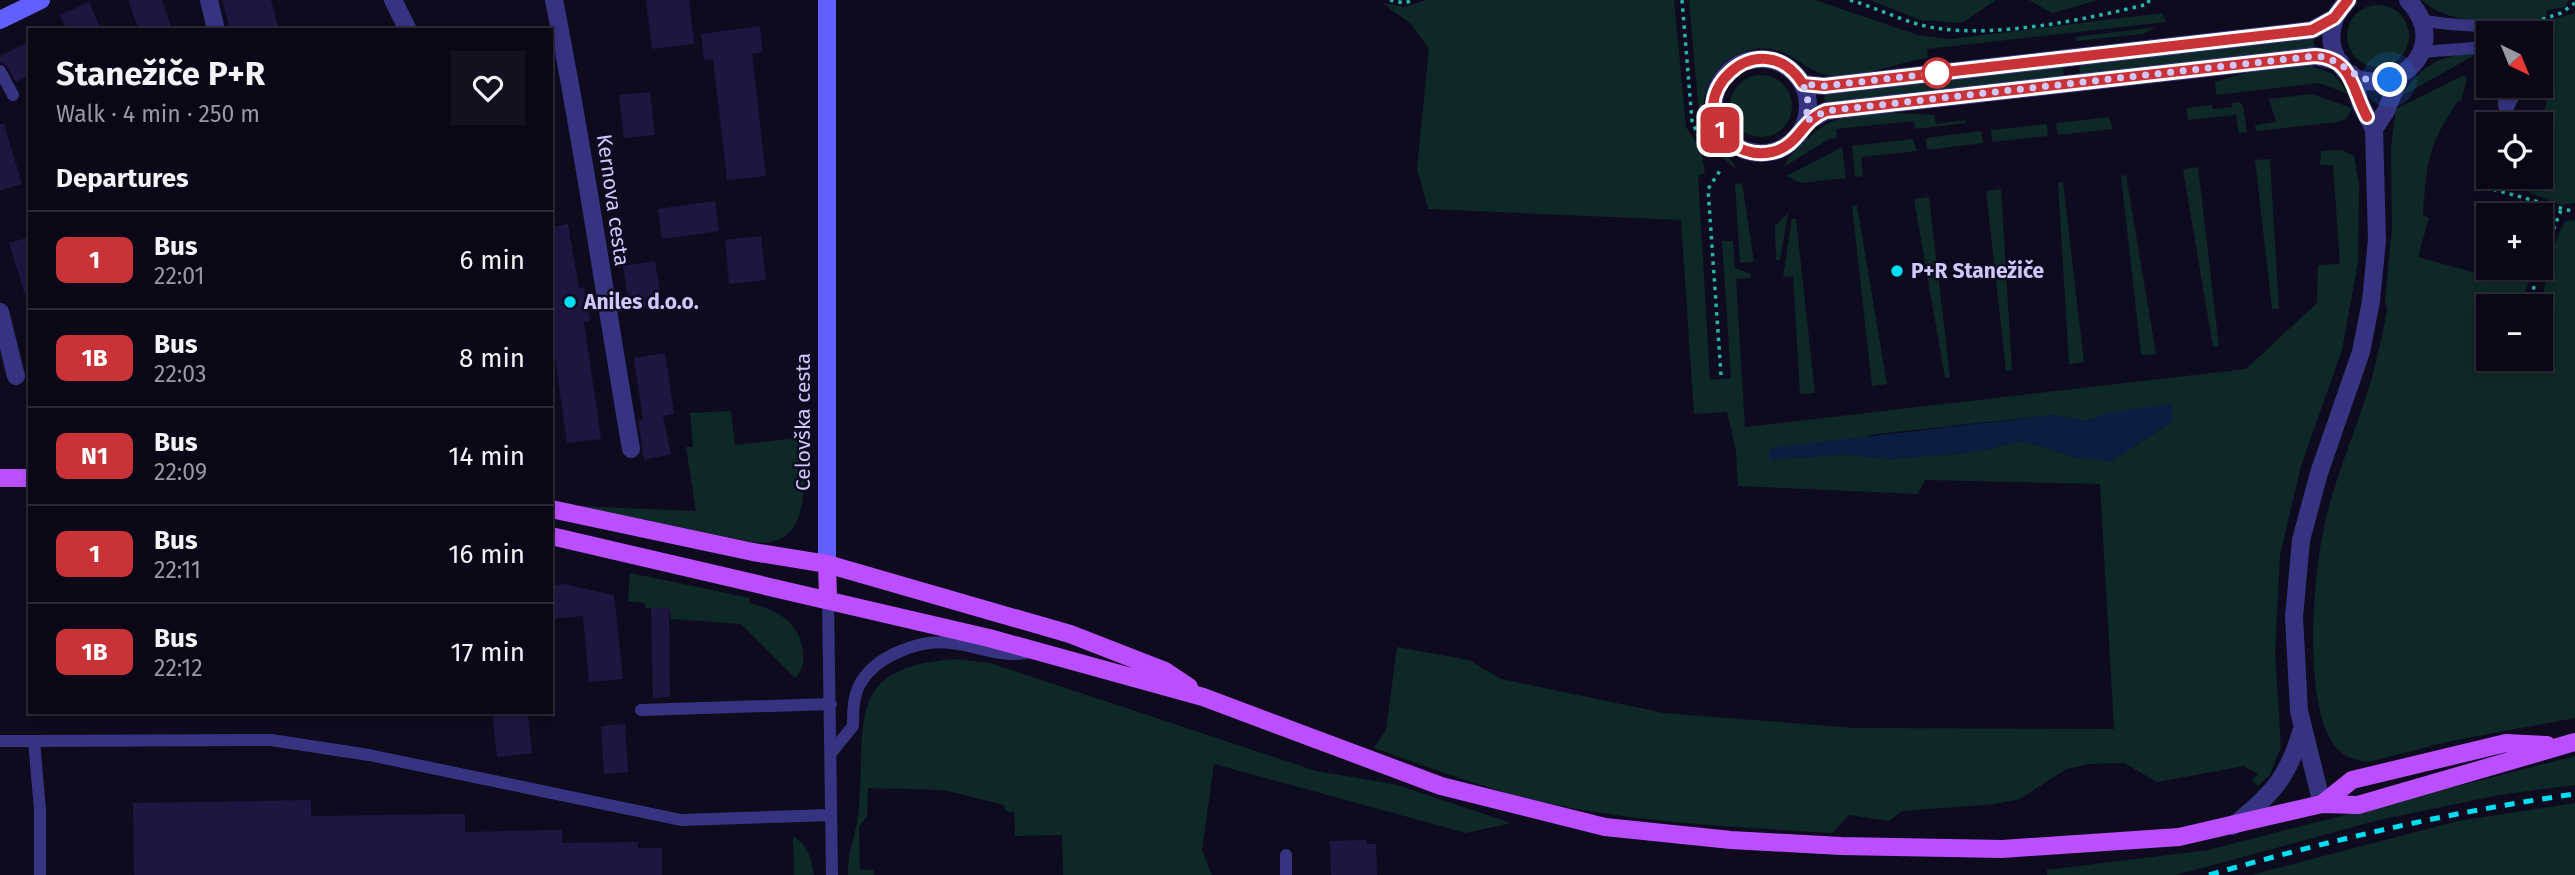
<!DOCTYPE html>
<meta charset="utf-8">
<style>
body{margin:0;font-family:"Fira Sans",sans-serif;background:#13111f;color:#f1f3f6;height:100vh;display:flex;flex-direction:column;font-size:26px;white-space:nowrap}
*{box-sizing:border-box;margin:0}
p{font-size:23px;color:#999aa1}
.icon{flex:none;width:38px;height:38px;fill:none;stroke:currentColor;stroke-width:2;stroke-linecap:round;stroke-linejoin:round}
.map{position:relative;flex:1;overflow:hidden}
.drawer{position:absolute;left:28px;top:28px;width:525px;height:686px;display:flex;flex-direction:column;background:#0a0816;border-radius:0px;box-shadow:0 4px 10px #0003,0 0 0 2px #2a2935}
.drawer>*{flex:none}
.badge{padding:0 14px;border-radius:10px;font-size:24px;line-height:46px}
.needle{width:46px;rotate:137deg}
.controls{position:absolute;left:2476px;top:21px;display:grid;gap:14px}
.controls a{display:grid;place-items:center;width:77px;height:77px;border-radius:0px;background:#0a0816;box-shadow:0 4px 10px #0003,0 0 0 2px #2a2935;font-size:35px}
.you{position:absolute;width:35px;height:35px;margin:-18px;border:5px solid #fff;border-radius:50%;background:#1a73e8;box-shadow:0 0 0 10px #1a73e833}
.map>.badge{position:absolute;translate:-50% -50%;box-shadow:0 0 0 4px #fff}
h2{padding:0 28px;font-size:26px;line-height:63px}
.round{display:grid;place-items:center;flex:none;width:74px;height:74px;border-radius:0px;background:#13111f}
.head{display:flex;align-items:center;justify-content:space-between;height:119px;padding:0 28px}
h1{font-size:33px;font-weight:700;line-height:52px}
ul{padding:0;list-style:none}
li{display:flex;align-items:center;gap:21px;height:98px;padding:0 28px;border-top:2px solid #2a2935}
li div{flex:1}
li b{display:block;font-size:26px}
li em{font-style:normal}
li .badge{min-width:77px;font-weight:700;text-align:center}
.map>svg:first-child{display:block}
</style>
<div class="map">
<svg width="2575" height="875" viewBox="0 0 2575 875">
<rect width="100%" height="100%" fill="#0e0b1e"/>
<path fill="#0e2827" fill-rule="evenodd" d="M1427,0H1674L1686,127L1701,150L1705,173L1698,175L1710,380L1731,378L1722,241H1733L1735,268L1751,274V278L1736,279L1745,427L2246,369L2317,303L2318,265L2340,264L2333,165H2320L2321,151L2341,150L2354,156L2359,185L2358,262L2342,350L2301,466L2280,555L2275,652L2281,748L2269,776L2258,786L2252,780L2258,774L2244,766L2157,782L2124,763L2090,764L2066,769L2020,799L1995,804L1902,811L1889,821L1849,815L1832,833C1736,827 1641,823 1547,803C1488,790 1431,768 1374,748L1386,730L1397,647L1469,660L1501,679L1664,713L1855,728L2114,729L2100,484L1925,480L1918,494L1738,486L1736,450L1727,412L1694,414L1681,220L1428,209L1417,168L1429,48L1410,23L1382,3L1404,7ZM2112,412L2173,421L2111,461L2078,458L2022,441L1973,452L1888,459L1846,454L1770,460L1877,434L2053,415L2085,421Z
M1689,0H1815L1918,35L1950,39L2162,13L2166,22L1927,49L1928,58C1896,62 1866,78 1833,76C1808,74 1797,55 1775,50C1731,40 1692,84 1707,126C1714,144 1730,154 1737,170L1714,150L1700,125Z
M1869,0H1996L1962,23L1921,20Z
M2029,0H2098L2052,13Z
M2422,0H2569L2565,7L2547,10L2546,21L2575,13V203L2561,205L2523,190L2527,177H2541V125L2547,101L2529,96V86H2541V33H2522L2521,19C2487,20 2449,25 2422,0Z
M2347 36a31 31 0 1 1 62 0a31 31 0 1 1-62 0Z
M2156,27L2143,34L2076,41L2075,37Z
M2313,36L2315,49L2080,76L2079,63Z
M2480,52L2400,97C2424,63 2440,55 2480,52Z
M2063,65L2064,77L1825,104L1824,92Z
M2308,65L2333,74L2349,94L2319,83L2216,95L2215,82L2255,70Z
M1730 106a31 31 0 1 1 62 0a31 31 0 1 1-62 0Z
M2464,75L2467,79L2461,101H2458C2427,147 2427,161 2423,215L2429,218L2418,257L2498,279L2502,268H2533L2521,306H2488V359H2541C2541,311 2542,265 2565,221L2575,220V718L2451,741L2368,762C2355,760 2343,757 2335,746C2303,706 2313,581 2323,532C2334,477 2358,427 2373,374C2378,353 2383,332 2387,311L2385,301L2392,227L2391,147L2396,109Z
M2312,94L2352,108L2346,119L2338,122L2256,131L2255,125L2276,122L2269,99Z
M2240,102L2243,106L2247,132L2239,133L2236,115L2188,120L2187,108L2212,105L2213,109L2232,107V103Z
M1881,112L1934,115L1936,124L1966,120V123L1915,129L1914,121L1836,129L1837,138L1829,139L1785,166C1788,156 1795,151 1802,144C1830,116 1842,117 1881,112Z
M2109,117L2113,129L2058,135L2056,123Z
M2047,124L2048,136L1992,142L1991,130Z
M1981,131L1983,143L1927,150L1926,138Z
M1913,139L1917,151L1861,157L1863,176L1855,177L1852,146Z
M1842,147L1846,178L1801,183L1787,176Z
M2270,159L2279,309H2272L2255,160Z
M2198,167L2219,346L2213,347L2183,169Z
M2126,175L2156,354L2141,355L2121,176Z
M2063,182L2084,362L2069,364L2058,183Z
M1742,183L1754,262L1740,263L1735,184Z
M2001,189L2012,370L2006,371L1986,191Z
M1929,197L1950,377L1945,378L1914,199Z
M2520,200L2551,213L2541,243V215H2516Z
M1857,205L1887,384L1872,386L1852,206Z
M1788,213L1780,260H1776L1775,226Z
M1792,219H1796L1815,393L1800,394L1793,276L1783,277Z
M731,411L735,445L805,437C803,479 814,551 752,542L575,506L696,511L686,447H693L690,413Z
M630,573L750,598L749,603C778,610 799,621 803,652C804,663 803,670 795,678L741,624L671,619L669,608H646L644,603L628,601Z
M956,659L990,663L1316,771L1394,784L1511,823L1466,833L1214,764L1202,850L1212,875H1063L1062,835L1015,836L1014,812L1005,811L1004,805L944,790L868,788L867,816L859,827L860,869L873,870L874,875H848C847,851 858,830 859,807C866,719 845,667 956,659Z
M2575,756V785L2499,795L2379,820L2176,875H2047V870L2208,850Z
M2575,803V875H2251L2458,821Z
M793,836C808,846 811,857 814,875H794Z"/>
<path fill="#091e40" d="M2172,404L2173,421L2111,461L2078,458L2022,441L1973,452L1888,459L1846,454L1770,460V448L2053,415L2085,421L2112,412Z"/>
<path fill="#1e1640" d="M128,0H162L172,30H139Z
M222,0H271L279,30H230Z
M646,0H689L694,44L652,49Z
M89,2L101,30H67L60,15Z
M760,26L763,52L752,54L766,176L727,180L713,59L704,60L701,34Z
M30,41V75L16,82L7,66L0,62V56Z
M650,92L655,135L624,138L619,95Z
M0,124H4L22,184L0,190Z
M715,201L719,231L662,239L658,209Z
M568,224L579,288L584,287L590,321L584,322L601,439L567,443L551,330V227Z
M761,236L766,280L729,284L725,240Z
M30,237V297L26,298L9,243Z
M655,261L662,304L630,309L623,266Z
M665,353L674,414L663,416L671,454L644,460L638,420L643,419L634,358Z
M563,584L614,595L623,679L589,682L583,616L551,619V586Z
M651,608H669L670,697L653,698Z
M492,712H528L532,753L497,757Z
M625,724L628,772L604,774L601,726Z
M311,800V816L465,814V832L562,830V843L638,842V848H662V875H134L133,803Z
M1367,840V844H1376L1377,875H1331L1330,841Z"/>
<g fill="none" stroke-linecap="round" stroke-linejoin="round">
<path stroke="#27b4aa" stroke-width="3.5" stroke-dasharray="3.5 5" stroke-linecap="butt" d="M1390,0L1404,3L1414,0
M1682,0L1692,121L1703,146
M1850,0C1878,8 1907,24 1936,28C1997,38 2088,19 2148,4L2149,0
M2526,25L2561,13L2575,3
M2485,187L2575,212
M2541,261L2561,210
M2529,306L2539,268
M2514,361V359
M1721,375L1708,189L1721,169"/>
<path stroke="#363480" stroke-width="12" d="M2422,20C2451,27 2479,24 2508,28L2512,33
M2421,52L2488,47
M0,71L13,95
M2502,86L2505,111
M2506,112L2518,86
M828,598L832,875
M641,710L831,704
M0,741H34L40,810V875
M34,741L271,740L369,755L681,820L831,815
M831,753L853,726C853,712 853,697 860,684C876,655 921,639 951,643C979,646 1004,659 1032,652
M1286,855V875"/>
<path stroke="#363480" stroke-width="18" d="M209,0L216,30
M393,0L408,30
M554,0C584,149 605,299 631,449
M2348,0C2335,13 2328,30 2333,49C2354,120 2466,62 2408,0
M1714 106a47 47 0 1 1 94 0a47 47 0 1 1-94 0Z
M1803,84L1824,86L2312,30L2334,18
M1806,122L1826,111L2315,56L2340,62
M2374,129L2386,111L2400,76
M0,312L16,376
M2322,804L2299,711L2294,617L2301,540L2319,473L2361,352L2371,301L2377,240L2374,129L2361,105L2351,74
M2233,826C2272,793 2287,781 2302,729"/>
<path stroke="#615fff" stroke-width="18" d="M0,20L41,0
M827,564V0"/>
<path stroke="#bb4fff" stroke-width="18" d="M0,478H30
M551,509L753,552L827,564L1070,634L1165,671L1189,687
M551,536L989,638L1203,697L1441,786L1605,827L1731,840L1841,846L2002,849L2179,837L2322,804L2358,805L2575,742
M827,564L828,598
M2322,804L2352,780L2506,743L2547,745"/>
<path stroke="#00def3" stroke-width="5" stroke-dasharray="10 9" stroke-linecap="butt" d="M2209,875C2330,840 2450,812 2575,794"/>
</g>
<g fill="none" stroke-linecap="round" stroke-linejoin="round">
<defs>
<path id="line" d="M2348,0L2334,18L2312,30L1824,86L1803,84C1760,17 1676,100 1731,143C1743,152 1758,155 1772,152C1799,146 1801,120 1826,111L2315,56C2353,58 2352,90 2367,117"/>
</defs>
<use href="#line" stroke="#fff" stroke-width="16"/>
<use href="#line" stroke="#c93337" stroke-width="10"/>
<path stroke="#cec8ff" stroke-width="7" stroke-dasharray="0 12.6" d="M1937,73L1824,86L1803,84L1808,101L1806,121L1826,111L2315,56C2347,58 2353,87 2390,80"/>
</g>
<circle fill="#fff" stroke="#c93337" stroke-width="3.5" cx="1937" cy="73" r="14"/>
<g fill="#00def3" stroke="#0e0b1e" stroke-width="2.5">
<circle cx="1897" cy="271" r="7"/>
<circle cx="570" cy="302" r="7"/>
</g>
<g text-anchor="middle" stroke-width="5" stroke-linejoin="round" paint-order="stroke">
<g font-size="21" fill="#cec8ff" stroke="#0e0b1e">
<text transform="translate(613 200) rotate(82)" y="7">Kernova cesta</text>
<text transform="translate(803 422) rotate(-90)" y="7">Celovška cesta</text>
</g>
<g font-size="21" font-weight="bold" fill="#cec8ff" stroke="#0e0b1e" text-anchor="start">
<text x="1911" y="278">P+R Stanežiče</text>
<text x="584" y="309">Aniles d.o.o.</text>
</g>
</g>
</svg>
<div class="controls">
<a><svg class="needle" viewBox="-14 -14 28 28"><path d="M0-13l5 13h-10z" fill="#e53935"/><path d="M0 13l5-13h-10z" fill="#999aa1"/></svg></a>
<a><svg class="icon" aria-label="locate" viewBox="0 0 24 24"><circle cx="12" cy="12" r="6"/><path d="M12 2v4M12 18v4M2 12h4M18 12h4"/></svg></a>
<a>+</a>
<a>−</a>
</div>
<div class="you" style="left:2390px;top:80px"></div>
<b class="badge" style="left:1720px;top:130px;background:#c93337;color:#fff">1</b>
<section class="drawer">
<div class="head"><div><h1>Stanežiče P+R</h1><p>Walk · 4 min · 250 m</p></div><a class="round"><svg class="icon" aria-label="heart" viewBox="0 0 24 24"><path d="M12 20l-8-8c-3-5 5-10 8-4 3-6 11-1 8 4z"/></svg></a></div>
<h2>Departures</h2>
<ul>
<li><span class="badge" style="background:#c93337;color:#fff">1</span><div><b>Bus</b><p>22:01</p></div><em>6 min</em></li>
<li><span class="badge" style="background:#c93337;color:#fff">1B</span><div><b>Bus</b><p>22:03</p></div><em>8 min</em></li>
<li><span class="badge" style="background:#c93337;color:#fff">N1</span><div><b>Bus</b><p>22:09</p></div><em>14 min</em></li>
<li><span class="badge" style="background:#c93337;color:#fff">1</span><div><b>Bus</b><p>22:11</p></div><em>16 min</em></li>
<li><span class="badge" style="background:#c93337;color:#fff">1B</span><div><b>Bus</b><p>22:12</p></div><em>17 min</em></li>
</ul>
</section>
</div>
